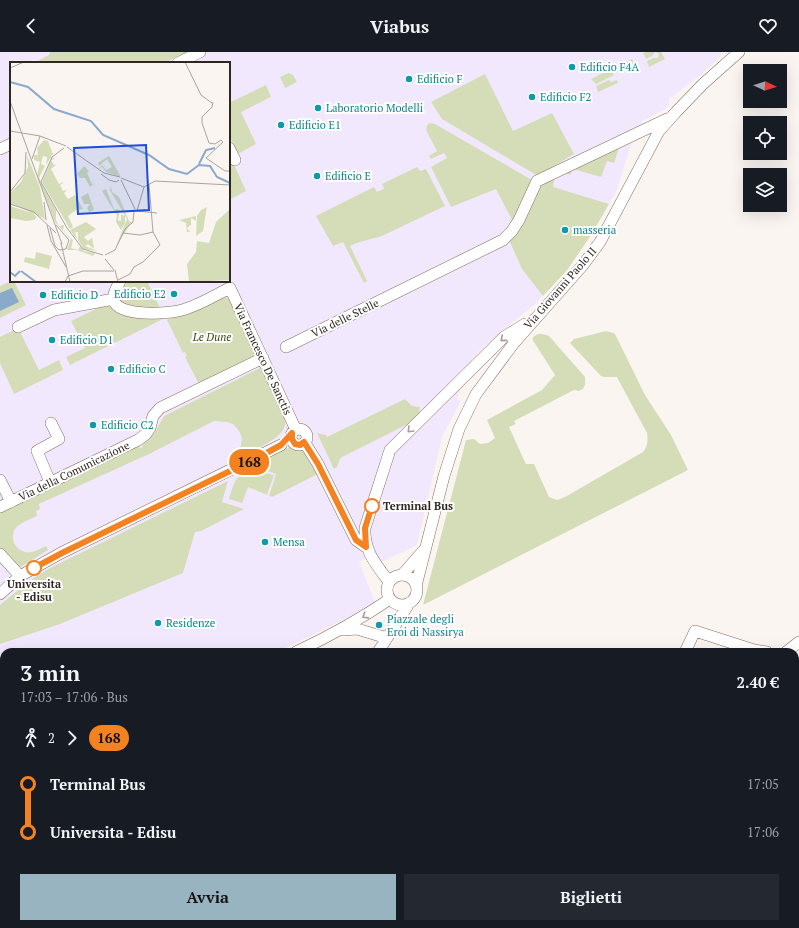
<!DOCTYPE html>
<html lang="it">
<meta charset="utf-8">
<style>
body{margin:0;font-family:"PT Serif",serif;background:#242831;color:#f1f3f6;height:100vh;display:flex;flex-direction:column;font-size:15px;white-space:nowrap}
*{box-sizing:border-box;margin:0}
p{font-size:13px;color:#9ea1a6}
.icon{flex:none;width:22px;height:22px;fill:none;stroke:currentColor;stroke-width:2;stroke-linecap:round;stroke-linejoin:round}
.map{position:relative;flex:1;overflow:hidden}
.sheet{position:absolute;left:0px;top:596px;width:799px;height:280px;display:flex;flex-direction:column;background:#171b24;border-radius:12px 12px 0 0;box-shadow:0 4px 16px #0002}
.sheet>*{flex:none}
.badge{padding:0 8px;border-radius:13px;font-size:14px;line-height:26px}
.needle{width:26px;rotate:93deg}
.fabs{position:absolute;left:743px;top:12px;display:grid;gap:8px}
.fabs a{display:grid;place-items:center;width:44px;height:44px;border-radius:0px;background:#171b24;box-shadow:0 4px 16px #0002;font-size:20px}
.map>.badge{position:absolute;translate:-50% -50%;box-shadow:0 0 0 2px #fff}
.legs{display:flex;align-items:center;gap:6px;height:44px;padding:0 20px;font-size:13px}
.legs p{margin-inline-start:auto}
.overview{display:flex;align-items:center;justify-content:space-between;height:68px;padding:0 20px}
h1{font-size:22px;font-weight:600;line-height:30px}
.primary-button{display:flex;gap:8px;margin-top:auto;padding:8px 20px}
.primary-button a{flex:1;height:46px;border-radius:0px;background:#98b4c0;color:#111;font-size:16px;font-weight:600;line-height:46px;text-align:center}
.primary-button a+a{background:#242831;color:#f1f3f6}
ul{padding:0 20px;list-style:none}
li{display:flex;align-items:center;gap:14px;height:48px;font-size:15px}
li i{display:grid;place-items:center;width:6px;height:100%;margin:0 5px;background:currentColor}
li i::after{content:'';width:10px;height:10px;margin:-5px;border:3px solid;border-radius:50%;background:#171b24}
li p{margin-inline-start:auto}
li:first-child i{background:linear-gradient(#0000 50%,currentColor 0)}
li:last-child i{background:linear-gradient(currentColor 50%,#0000 0)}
header{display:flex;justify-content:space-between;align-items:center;height:52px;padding:0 20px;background:#171b24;font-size:18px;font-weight:600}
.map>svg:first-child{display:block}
</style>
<header><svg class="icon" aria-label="back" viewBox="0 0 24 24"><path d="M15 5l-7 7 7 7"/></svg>Viabus<svg class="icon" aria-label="heart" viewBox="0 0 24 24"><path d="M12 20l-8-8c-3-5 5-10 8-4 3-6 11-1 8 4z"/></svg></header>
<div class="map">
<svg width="799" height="876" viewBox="0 0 799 876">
<rect width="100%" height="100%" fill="#fbf5f2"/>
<path fill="#f2e8fd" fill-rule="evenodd" d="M0,0H722L720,5L702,22L669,47V53L665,57L641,70L642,74L632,89L617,138L591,183L568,217L535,252L483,295L471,309L457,347L461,349L442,385L417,493L380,511L372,504L359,510L376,552L277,600H4V683H0ZM11,11H229V229H11Z"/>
<path fill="#d5ddb8" d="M50,0H187L164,11H34L49,3Z
M646,0H661L665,7L649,15L647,9L653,6H657L659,4L658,1L655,0L652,4L646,7L643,1Z
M632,7L634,12L618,21L615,15Z
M611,17L614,23L596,32L591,27Z
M289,21L293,23L297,30L285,36L280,25Z
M485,22L513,79L552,61L574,102L538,124L442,67L431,50Z
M609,28L611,30L617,28L618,31L598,40L596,34Z
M266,33L271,45L241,60L256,92L238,102L229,83V51Z
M429,71L435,72L532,128L517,163L512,168L496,137L451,155L431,115L447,106L444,101L431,107L429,104L437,99L426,78L427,74Z
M620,93L614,111L607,109L601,125L573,117L570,123L563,120Z
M229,101L246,139L229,148Z
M417,115L420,119L426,117L445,154L384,183C372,188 361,188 350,194L367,229L364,231L343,190L333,194L316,164L374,135L377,140L384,137L382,132Z
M552,126L554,128L553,135L609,152L591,183L568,217L543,244L522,217L510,190V188L519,178L540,135L545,130Z
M11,229H14L26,253L0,266V234Z
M128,229H147L161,258L156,259L123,252L120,250C118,241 123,236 128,229Z
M220,244L228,246L256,304L199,332L185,305L187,304L185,300L183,301L167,268Z
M106,252L149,265L163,267L70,313L66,305L85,296L71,269Z
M18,276L39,318L59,308L63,318L14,342L0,311V285Z
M606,279L614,281L616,284L645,343L671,383L688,418L423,553L466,388L474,387L480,392L488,391L495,386L487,368L542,338L555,323L532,287C537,280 541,281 549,284L585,325V333L583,337L579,339L574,338L514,369L516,372L509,375L524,408L526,412H534L549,445L557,448L565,445L643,400C648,394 648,389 647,381L619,329L617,325H604L601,324L570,291L574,287Z
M262,315L284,364C285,368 286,372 284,376C279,389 247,401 235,407L241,393L242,386L239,379L233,372L227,370L214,369L149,402L39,452L40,457L36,459L37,464C31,467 19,471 15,477C8,489 19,503 32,500C36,499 42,496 46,494L48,498L19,516L0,497V460L138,393L140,396L143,395L142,393L155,380L164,364Z
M405,347L412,354L420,355L418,367L342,405L340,407L337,415L334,417L317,381L326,383L327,385Z
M290,395L303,397L318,422L272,445L269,444L276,422L254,414L269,405Z
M253,418L274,423L267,443L248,435L242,451L229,447C234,431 235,422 253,418Z
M228,429L222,450L244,457L201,479L195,480L183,521L60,572L0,592V553L29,529L50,516Z
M77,872H149V876H77Z"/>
<path fill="#8aaacc" d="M12,236L19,250L0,259V241Z"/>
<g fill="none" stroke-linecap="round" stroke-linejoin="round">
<path stroke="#8aaacc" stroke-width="2.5" d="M795,665L799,657
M681,876L683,872"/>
<defs>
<path id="minor" d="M178,11L200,0
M229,96L235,108
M0,97L11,92
M120,229C117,235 112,243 114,249C119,265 170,262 182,258C198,254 215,243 230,236L296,378
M18,275L54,258L114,247
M286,295L503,188L512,179L519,168L537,129L667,67
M291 385a8 8 0 1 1 16 0a8 8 0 1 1-16 0Z
M305,391L318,412L356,488L366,495
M0,428L11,450
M50,430L37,399L59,387L51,371
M0,455L138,388L146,382L150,376L153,364L160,356L263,306
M0,502L20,524
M402,523L424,498
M387 538a15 15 0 1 1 30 0a15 15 0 1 1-30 0Z
M389,530C376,512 364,500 365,476L390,398L504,285L525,272
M416,534L444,424L459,377L476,342L514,291L583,213L600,190L659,79L676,60L703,32L739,0
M0,542L20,524L61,501L281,393
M344,578L357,577L387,586
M296,600C330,584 359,568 390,547
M378,600L410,550
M685,600L695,579L754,598L767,600
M786,600L799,590
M0,690H4
M0,722L4,725
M795,798L799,800
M307,872L308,876
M145,876L146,872
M207,876L209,872
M490,876L491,872"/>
</defs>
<use href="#minor" stroke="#876d5f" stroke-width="12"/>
<use href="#minor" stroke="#fff" stroke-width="11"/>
</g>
<defs><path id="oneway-chevron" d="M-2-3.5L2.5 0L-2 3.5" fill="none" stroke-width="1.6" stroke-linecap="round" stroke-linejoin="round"/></defs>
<g stroke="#a29d9a">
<use href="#oneway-chevron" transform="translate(503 287) rotate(140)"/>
<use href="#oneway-chevron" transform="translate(410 378) rotate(135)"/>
<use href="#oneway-chevron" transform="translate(365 564) rotate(148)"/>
</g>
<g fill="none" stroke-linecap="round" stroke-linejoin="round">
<defs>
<path id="line-1" d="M34,516L62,501L261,404L281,393L292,381V387L295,392L300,393L304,390L318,412L356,488L366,495L365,476L372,454"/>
</defs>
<use href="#line-1" stroke="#fff" stroke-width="9"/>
<use href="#line-1" stroke="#f58220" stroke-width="6"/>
</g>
<g fill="#0f9aa8" stroke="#fff" stroke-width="1.5">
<circle cx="572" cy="15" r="4"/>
<circle cx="409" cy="27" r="4"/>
<circle cx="532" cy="45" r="4"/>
<circle cx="318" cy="56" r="4"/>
<circle cx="281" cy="73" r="4"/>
<circle cx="317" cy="124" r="4"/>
<circle cx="565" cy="178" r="4"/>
<circle cx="174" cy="242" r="4"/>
<circle cx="43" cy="243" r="4"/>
<circle cx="52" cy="288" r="4"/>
<circle cx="111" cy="317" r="4"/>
<circle cx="93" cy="373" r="4"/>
<circle cx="265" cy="490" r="4"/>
<circle cx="158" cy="571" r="4"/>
<circle cx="379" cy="573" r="4"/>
</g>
<g fill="#fff" stroke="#f58220" stroke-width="2">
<circle cx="372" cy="454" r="7"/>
<circle cx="34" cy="516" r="7"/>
</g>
<g text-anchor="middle" stroke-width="4" stroke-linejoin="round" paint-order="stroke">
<g font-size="11" fill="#0d838f" stroke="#fff" text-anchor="start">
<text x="580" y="19">Edificio F4A</text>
<text x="417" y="31">Edificio F</text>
<text x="540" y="49">Edificio F2</text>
<text x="326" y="60">Laboratorio Modelli</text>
<text x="289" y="77">Edificio E1</text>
<text x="325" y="128">Edificio E</text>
<text x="573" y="182">masseria</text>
<text x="166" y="246" text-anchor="end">Edificio E2</text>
<text x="51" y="247">Edificio D</text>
<text x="60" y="292">Edificio D1</text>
<text x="119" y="321">Edificio C</text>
<text x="101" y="377">Edificio C2</text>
<text x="273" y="494">Mensa</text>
<text x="387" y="571">Piazzale degli<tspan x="387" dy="13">Eroi di Nassirya</tspan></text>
<text x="166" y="575">Residenze</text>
</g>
<g font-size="11" fill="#30251f" stroke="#fff">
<text transform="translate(560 236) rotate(-49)" y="4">Via Giovanni Paolo II</text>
<text transform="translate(345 266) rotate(-26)" y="4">Via delle Stelle</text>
<text transform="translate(263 307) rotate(65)" y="4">Via Francesco De Sanctis</text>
<text transform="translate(74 419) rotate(-26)" y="4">Via della Comunicazione</text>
</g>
<g font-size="11" font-style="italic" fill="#3b4311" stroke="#fff">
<text x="212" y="289">Le Dune</text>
</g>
<g font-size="11" font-weight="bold" fill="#30251f" stroke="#fff" text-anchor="start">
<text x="383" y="458">Terminal Bus</text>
<text x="34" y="536" text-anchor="middle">Universita<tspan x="34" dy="13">- Edisu</tspan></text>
</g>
</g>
<g transform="translate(10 10)">
<rect width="220" height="220" fill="#fbf5f2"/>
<path d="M34,78L38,79L43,92L36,103L37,95L33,94L31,102L35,104L29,116L46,148V158L49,164L54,163L53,168L63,178L61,186L68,188L70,184L74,189L85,191L83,194L67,188H57L61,177L45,160L27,114L30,100L24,98V93H28L27,86ZM17,93L30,126L35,157L0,141V131L11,120L18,105ZM99,94L111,115L96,110L92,105L89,107L92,103L96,108L102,105L97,97L89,104L88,101ZM42,95L45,97L41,98L44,103L47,102L41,107L49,122L53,120V121L50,123L53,129L57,128L54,131L58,137L65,133L73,147L66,148L58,154L63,165L60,167L32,120ZM74,104L79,109L77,111L82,122L85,121L80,125L75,116H70L67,112ZM101,124L102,130L109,135L119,159L122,160L106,184L117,157L100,128ZM96,127L104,147L110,148L108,158L111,159V152L115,154V161L111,168L106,160L107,153L92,129ZM78,131L84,148L79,150L77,146L80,142H74L71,135ZM0,144L22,151L27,155L24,158L16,159L0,156ZM197,145L193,169L186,174L187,154L191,148ZM220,147V218L179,220L177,202L186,190L187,179L199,181L206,160ZM186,154V159L181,156V163L177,166L180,170H177L176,161L169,158ZM76,160L86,167L74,175L78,179L82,176L84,186L88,187L83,186L78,182L75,184L88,189L74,187L68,178V170H65L67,177L60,168ZM26,190L42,194L39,207L14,200L15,195L25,197Z" fill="#d5ddb8"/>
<path fill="none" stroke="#8aaacc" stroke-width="2" d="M0,20L18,25L44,47L81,59L93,73L139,93L159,107L177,112L189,103L200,104L207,115L220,121M189,102L196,88L205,86M11,209L26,220M0,210L5,214L10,209"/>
<path fill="none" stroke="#aaa29e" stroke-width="1" d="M175,0L191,33L202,41M0,6L14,0M0,39L52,182M203,40L202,45L192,55V61L199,81L205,82L211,78L213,80L196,96L215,109H220M0,69L30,74L56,84M57,85L94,111L110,115M54,86L42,95L31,120L57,166L73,187L93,193M22,97L30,74M91,112L99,118L106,120L109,118M111,116L134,125M111,118L125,147M134,125L145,119L220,123M0,130L15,111L16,90M34,140L36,158M0,142L24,150L46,171M127,149L134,125M127,149L147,151M37,163L41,179L56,205M40,166L45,184L49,188L56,187L59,178L46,163M113,171L130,173L143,170M51,181L60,220M95,193L105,188L115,167L123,160L124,149M95,197L104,208M105,208L108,220M120,212L124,205L133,200L150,183L143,170L139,122M108,218L120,212M55,220L58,214L73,209H104"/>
<path fill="#1d4ed8" fill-opacity="0.15" stroke="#1d4ed8" stroke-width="2" d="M136,83L139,148L68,152L64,86Z"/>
<rect width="220" height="220" fill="none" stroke="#30251f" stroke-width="2"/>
</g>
</svg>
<div class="fabs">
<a><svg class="needle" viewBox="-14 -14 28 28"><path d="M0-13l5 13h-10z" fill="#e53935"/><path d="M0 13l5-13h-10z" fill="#9ea1a6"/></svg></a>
<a><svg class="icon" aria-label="locate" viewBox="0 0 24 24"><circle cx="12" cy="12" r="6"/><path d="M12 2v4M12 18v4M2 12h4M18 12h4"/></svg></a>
<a><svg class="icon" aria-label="layers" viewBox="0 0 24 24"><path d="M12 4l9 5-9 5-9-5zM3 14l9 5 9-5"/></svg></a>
</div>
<b class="badge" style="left:249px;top:410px;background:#f58220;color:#111">168</b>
<section class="sheet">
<div class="overview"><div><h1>3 min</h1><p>17:03 – 17:06 · Bus</p></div><b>2.40 €</b></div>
<div class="legs"><svg class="icon" aria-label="walk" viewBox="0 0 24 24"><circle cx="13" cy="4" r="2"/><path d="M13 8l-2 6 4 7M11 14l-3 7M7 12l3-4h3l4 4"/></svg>2<svg class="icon" aria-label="forward" viewBox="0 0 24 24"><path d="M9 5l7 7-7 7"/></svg><b class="badge" style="background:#f58220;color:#111">168</b></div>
<ul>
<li><i style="color:#f58220"></i><b>Terminal Bus</b><p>17:05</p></li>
<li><i style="color:#f58220"></i><b>Universita - Edisu</b><p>17:06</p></li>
</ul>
<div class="primary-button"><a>Avvia</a><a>Biglietti</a></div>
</section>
</div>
